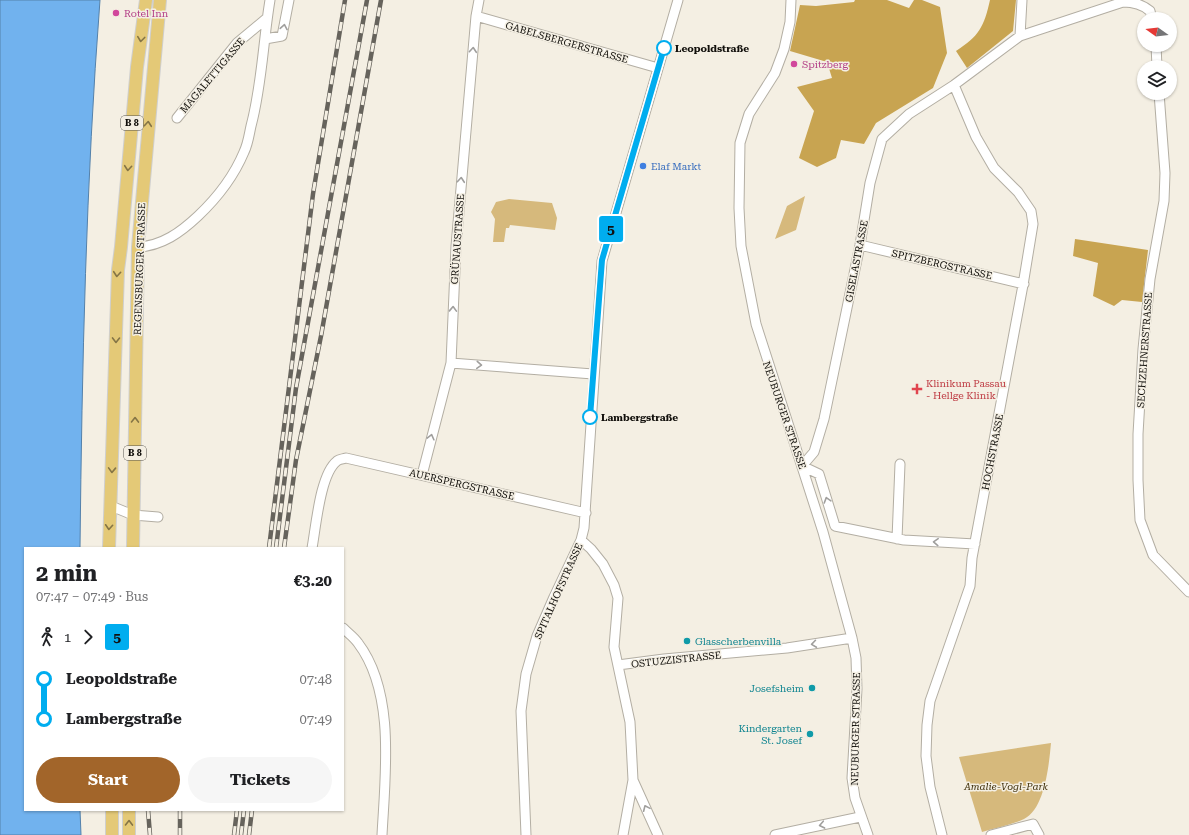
<!DOCTYPE html>
<meta charset="utf-8">
<style>
body{margin:0;font-family:"Roboto Serif",serif;background:#f6f6f6;color:#202124;height:100vh;display:flex;flex-direction:column;font-size:15px;white-space:nowrap}
*{box-sizing:border-box;margin:0}
p{font-size:13px;color:#757577}
.icon{flex:none;width:22px;height:22px;fill:none;stroke:currentColor;stroke-width:2;stroke-linecap:round;stroke-linejoin:round}
.map{position:relative;flex:1;overflow:hidden}
.sheet{position:absolute;left:24px;top:547px;width:320px;height:264px;display:flex;flex-direction:column;background:#fff;border-radius:0px;box-shadow:0 1px 3px #0004}
.sheet>*{flex:none}
.badge{padding:0 8px;border-radius:3px;font-size:14px;line-height:26px}
.needle{width:26px;rotate:284deg}
.buttons{position:absolute;left:1137px;top:12px;display:grid;gap:8px}
.buttons a{display:grid;place-items:center;width:40px;height:40px;border-radius:50%;background:#fff;box-shadow:0 1px 3px #0004;font-size:20px}
.map>.badge{position:absolute;translate:-50% -50%;box-shadow:0 0 0 2px #fff}
.legs{display:flex;align-items:center;gap:6px;height:44px;padding:0 12px;font-size:13px}
.legs p{margin-inline-start:auto}
.overview{display:flex;align-items:center;justify-content:space-between;height:68px;padding:0 12px}
h1{font-size:22px;font-weight:700;line-height:30px}
.cta{display:flex;gap:8px;margin-top:auto;padding:8px 12px}
.cta a{flex:1;height:46px;border-radius:24px;background:#a2652a;color:#fff;font-size:16px;font-weight:700;line-height:46px;text-align:center}
.cta a+a{background:#f6f6f6;color:#202124}
ul{padding:0 12px;list-style:none}
li{display:flex;align-items:center;gap:14px;height:40px;font-size:15px}
li i{display:grid;place-items:center;width:6px;height:100%;margin:0 5px;background:currentColor}
li i::after{content:'';width:10px;height:10px;margin:-5px;border:3px solid;border-radius:50%;background:#fff}
li p{margin-inline-start:auto}
li:first-child i{background:linear-gradient(#0000 50%,currentColor 0)}
li:last-child i{background:linear-gradient(currentColor 50%,#0000 0)}
.map>svg:first-child{display:block}
</style>
<div class="map">
<svg width="1189" height="835" viewBox="0 0 1189 835">
<rect width="100%" height="100%" fill="#f4efe3"/>
<path fill="#d6b97c" d="M805,196L796,230L775,239L787,206Z
M509,199L552,203L557,218L555,230L510,225L509,228H506L504,242H493L495,219L491,212L496,202Z
M1051,743C1049,764 1045,809 1024,819C1011,825 995,828 982,832L959,757Z"/>
<path fill="#c8a451" d="M855,0H887L909,8L914,0H922L940,7L947,53L933,88L876,123L864,144L841,140L836,158L817,167L799,158L814,111L797,87L832,78L827,62L790,51L800,5L816,6L854,2Z
M990,0H1016L1013,31L967,68L956,51C979,36 984,27 990,0Z
M1075,239L1148,250L1142,302L1122,300L1114,306L1093,296L1098,263L1073,256Z"/>
<path fill="#71b2ee" stroke="#5481aa" d="M0,0H100C86,182 82,365 80,548H25V810H80L81,835H0Z"/>
<g fill="none" stroke-linecap="round" stroke-linejoin="round">
<defs>
<path id="minor" d="M791,0L790,22L784,49L775,73L749,114L740,143L739,208L741,246L756,324L823,532L852,638L856,658L857,689L852,778L855,798L868,835
M476,16L658,68
M1020,36L1022,0
M265,39L282,36L289,0
M1156,45L1157,67
M1159,93L1165,173L1164,201L1150,279L1143,349L1138,434V480L1140,520L1153,555L1189,592
M177,118L237,43L267,18
M860,245L1024,284
M138,247C162,246 181,232 198,216C217,198 234,176 244,152C248,144 249,135 251,126C262,85 263,42 270,0
M451,363L593,374
M422,475L451,363L456,246L476,16L479,0
M111,506L133,515L158,517
M897,539L900,464
M581,540L591,549L603,564L614,585L618,598L614,647L630,722L633,780L623,835
M975,544L904,540L835,526L819,474L802,466L814,452L824,419L860,245L870,183L882,139L909,114L954,85L1020,36L1123,2C1134,2 1142,4 1150,11L1152,19
M312,548C316,527 320,474 337,461C339,459 343,459 346,458L586,513
M343,628C348,633 354,637 358,643C396,693 385,776 382,835
M618,665L664,659L787,648L852,638
M633,780L658,835
M526,835L521,711L526,674L537,636L554,597L581,540L584,528L602,261L678,0
M775,835L860,817
M942,835L930,787L926,756L927,725L930,701L970,586L972,558L1023,285L1033,224L1031,211L1018,192L994,168L976,137L954,85
M991,835L1033,824L1039,835"/>
<path id="major" d="M109,548L118,270L121,247L137,67L146,0
M133,548L138,247L160,0
M112,810V835
M129,835V810"/>
</defs>
<use href="#minor" stroke="#b3aea3" stroke-width="11"/>
<use href="#major" stroke="#cfcfce" stroke-width="14"/>
<use href="#minor" stroke="#fff" stroke-width="9"/>
<use href="#major" stroke="#e4c977" stroke-width="12"/>
<defs>
<path id="rail" d="M269,548L313,194L345,0
M276,548L296,388L367,0
M284,548L296,460L321,336L381,0
M148,810L150,835
M180,810V835
M234,835L237,810
M241,835L244,810
M249,835L252,810"/>
</defs>
<use href="#rail" stroke="#66635c" stroke-width="4.5"/>
<use href="#rail" stroke="#f4efe3" stroke-width="3" stroke-dasharray="9" stroke-linecap="butt"/>
</g>
<defs><path id="oneway-chevron" d="M-2-3.5L2.5 0L-2 3.5" fill="none" stroke-width="1.6" stroke-linecap="round" stroke-linejoin="round"/></defs>
<g stroke="#a09f9d">
<use href="#oneway-chevron" transform="translate(284 27) rotate(-80)"/>
<use href="#oneway-chevron" transform="translate(473 50) rotate(-85)"/>
<use href="#oneway-chevron" transform="translate(461 180) rotate(-85)"/>
<use href="#oneway-chevron" transform="translate(453 309) rotate(-88)"/>
<use href="#oneway-chevron" transform="translate(479 365) rotate(4)"/>
<use href="#oneway-chevron" transform="translate(431 437) rotate(-76)"/>
<use href="#oneway-chevron" transform="translate(827 500) rotate(-107)"/>
<use href="#oneway-chevron" transform="translate(936 542) rotate(-177)"/>
<use href="#oneway-chevron" transform="translate(814 644) rotate(172)"/>
<use href="#oneway-chevron" transform="translate(646 808) rotate(-114)"/>
<use href="#oneway-chevron" transform="translate(822 825) rotate(169)"/>
</g>
<g stroke="#857546">
<use href="#oneway-chevron" transform="translate(141 39) rotate(97)"/>
<use href="#oneway-chevron" transform="translate(148 124) rotate(-85)"/>
<use href="#oneway-chevron" transform="translate(128 168) rotate(95)"/>
<use href="#oneway-chevron" transform="translate(117 274) rotate(95)"/>
<use href="#oneway-chevron" transform="translate(116 340) rotate(91)"/>
<use href="#oneway-chevron" transform="translate(135 420) rotate(-89)"/>
<use href="#oneway-chevron" transform="translate(112 470) rotate(92)"/>
<use href="#oneway-chevron" transform="translate(109 527) rotate(94)"/>
<use href="#oneway-chevron" transform="translate(129 823) rotate(-89)"/>
</g>
<g fill="none" stroke-linecap="round" stroke-linejoin="round">
<defs>
<path id="line-1" d="M590,417L602,260L664,48"/>
</defs>
<use href="#line-1" stroke="#fff" stroke-width="9"/>
<use href="#line-1" stroke="#00adef" stroke-width="6"/>
</g>
<g fill="#d1479c" stroke="#f4efe3" stroke-width="1.5">
<circle cx="116" cy="13" r="4"/>
<circle cx="794" cy="64" r="4"/>
</g>
<g fill="#fff" stroke="#00adef" stroke-width="2">
<circle cx="664" cy="48" r="7"/>
<circle cx="590" cy="417" r="7"/>
</g>
<circle fill="#3f7fe0" stroke="#f4efe3" stroke-width="1.5" cx="643" cy="166" r="4"/>
<path fill="#e0444e" stroke="#f4efe3" stroke-width="1.5" d="M915 383h4v4h4v4h-4v4h-4v-4h-4v-4h4z"/>
<g fill="#0f9aa8" stroke="#f4efe3" stroke-width="1.5">
<circle cx="687" cy="641" r="4"/>
<circle cx="812" cy="688" r="4"/>
<circle cx="810" cy="734" r="4"/>
</g>
<g text-anchor="middle" stroke-width="3" stroke-linejoin="round" paint-order="stroke">
<g fill="#f4efe3" stroke="#55524c" stroke-width="1">
<rect x="121" y="116" width="22" height="14" rx="3"/>
<rect x="124" y="446" width="22" height="14" rx="3"/>
</g>
<g font-size="9" font-weight="bold" fill="#110f0b">
<text x="132" y="126">B 8</text>
<text x="135" y="456">B 8</text>
</g>
<g font-size="10" fill="#b23c85" stroke="#f4efe3" text-anchor="start">
<text x="124" y="17">Rotel Inn</text>
<text x="802" y="68">Spitzberg</text>
</g>
<g font-size="10" fill="#110f0b" stroke="#f4efe3">
<text transform="translate(567 42) rotate(16)" y="4">GABELSBERGERSTRASSE</text>
<text transform="translate(212 75) rotate(-50)" y="4">MAGALETTIGASSE</text>
<text transform="translate(457 239) rotate(-86)" y="4">GRÜNAUSTRASSE</text>
<text transform="translate(856 261) rotate(-79)" y="4">GISELASTRASSE</text>
<text transform="translate(942 264) rotate(13)" y="4">SPITZBERGSTRASSE</text>
<text transform="translate(139 269) rotate(-88)" y="4">REGENSBURGER STRASSE</text>
<text transform="translate(1144 350) rotate(-86)" y="4">SECHZEHNERSTRASSE</text>
<text transform="translate(785 415) rotate(71)" y="4">NEUBURGER STRASSE</text>
<text transform="translate(992 452) rotate(-79)" y="4">HOCHSTRASSE</text>
<text transform="translate(462 484) rotate(13)" y="4">AUERSPERGSTRASSE</text>
<text transform="translate(558 591) rotate(-66)" y="4">SPITALHOFSTRASSE</text>
<text transform="translate(676 659) rotate(-6)" y="4">OSTUZZISTRASSE</text>
<text transform="translate(855 729) rotate(-89)" y="4">NEUBURGER STRASSE</text>
</g>
<g font-size="10" font-weight="bold" fill="#110f0b" stroke="#f4efe3" text-anchor="start">
<text x="675" y="52">Leopoldstraße</text>
<text x="601" y="421">Lambergstraße</text>
</g>
<g font-size="10" fill="#366cbe" stroke="#f4efe3" text-anchor="start">
<text x="651" y="170">Elaf Markt</text>
</g>
<g font-size="10" fill="#be3a42" stroke="#f4efe3" text-anchor="start">
<text x="926" y="387">Klinikum Passau<tspan x="926" dy="12">- Hellge Klinik</tspan></text>
</g>
<g font-size="10" fill="#0d838f" stroke="#f4efe3" text-anchor="end">
<text x="695" y="645" text-anchor="start">Glasscherbenvilla</text>
<text x="804" y="692">Josefsheim</text>
<text x="802" y="732">Kindergarten<tspan x="802" dy="12">St. Josef</tspan></text>
</g>
<g font-size="10" font-style="italic" fill="#3d2e08" stroke="#f4efe3">
<text x="1006" y="790">Amalie-Vogl-Park</text>
</g>
</g>
</svg>
<div class="buttons">
<a><svg class="needle" viewBox="-14 -14 28 28"><path d="M0-13l5 13h-10z" fill="#e53935"/><path d="M0 13l5-13h-10z" fill="#757577"/></svg></a>
<a><svg class="icon" aria-label="layers" viewBox="0 0 24 24"><path d="M12 4l9 5-9 5-9-5zM3 14l9 5 9-5"/></svg></a>
</div>
<b class="badge" style="left:611px;top:229px;background:#00adef;color:#111">5</b>
<section class="sheet">
<div class="overview"><div><h1>2 min</h1><p>07:47 – 07:49 · Bus</p></div><b>€3.20</b></div>
<div class="legs"><svg class="icon" aria-label="walk" viewBox="0 0 24 24"><circle cx="13" cy="4" r="2"/><path d="M13 8l-2 6 4 7M11 14l-3 7M7 12l3-4h3l4 4"/></svg>1<svg class="icon" aria-label="forward" viewBox="0 0 24 24"><path d="M9 5l7 7-7 7"/></svg><b class="badge" style="background:#00adef;color:#111">5</b></div>
<ul>
<li><i style="color:#00adef"></i><b>Leopoldstraße</b><p>07:48</p></li>
<li><i style="color:#00adef"></i><b>Lambergstraße</b><p>07:49</p></li>
</ul>
<div class="cta"><a>Start</a><a>Tickets</a></div>
</section>
</div>
